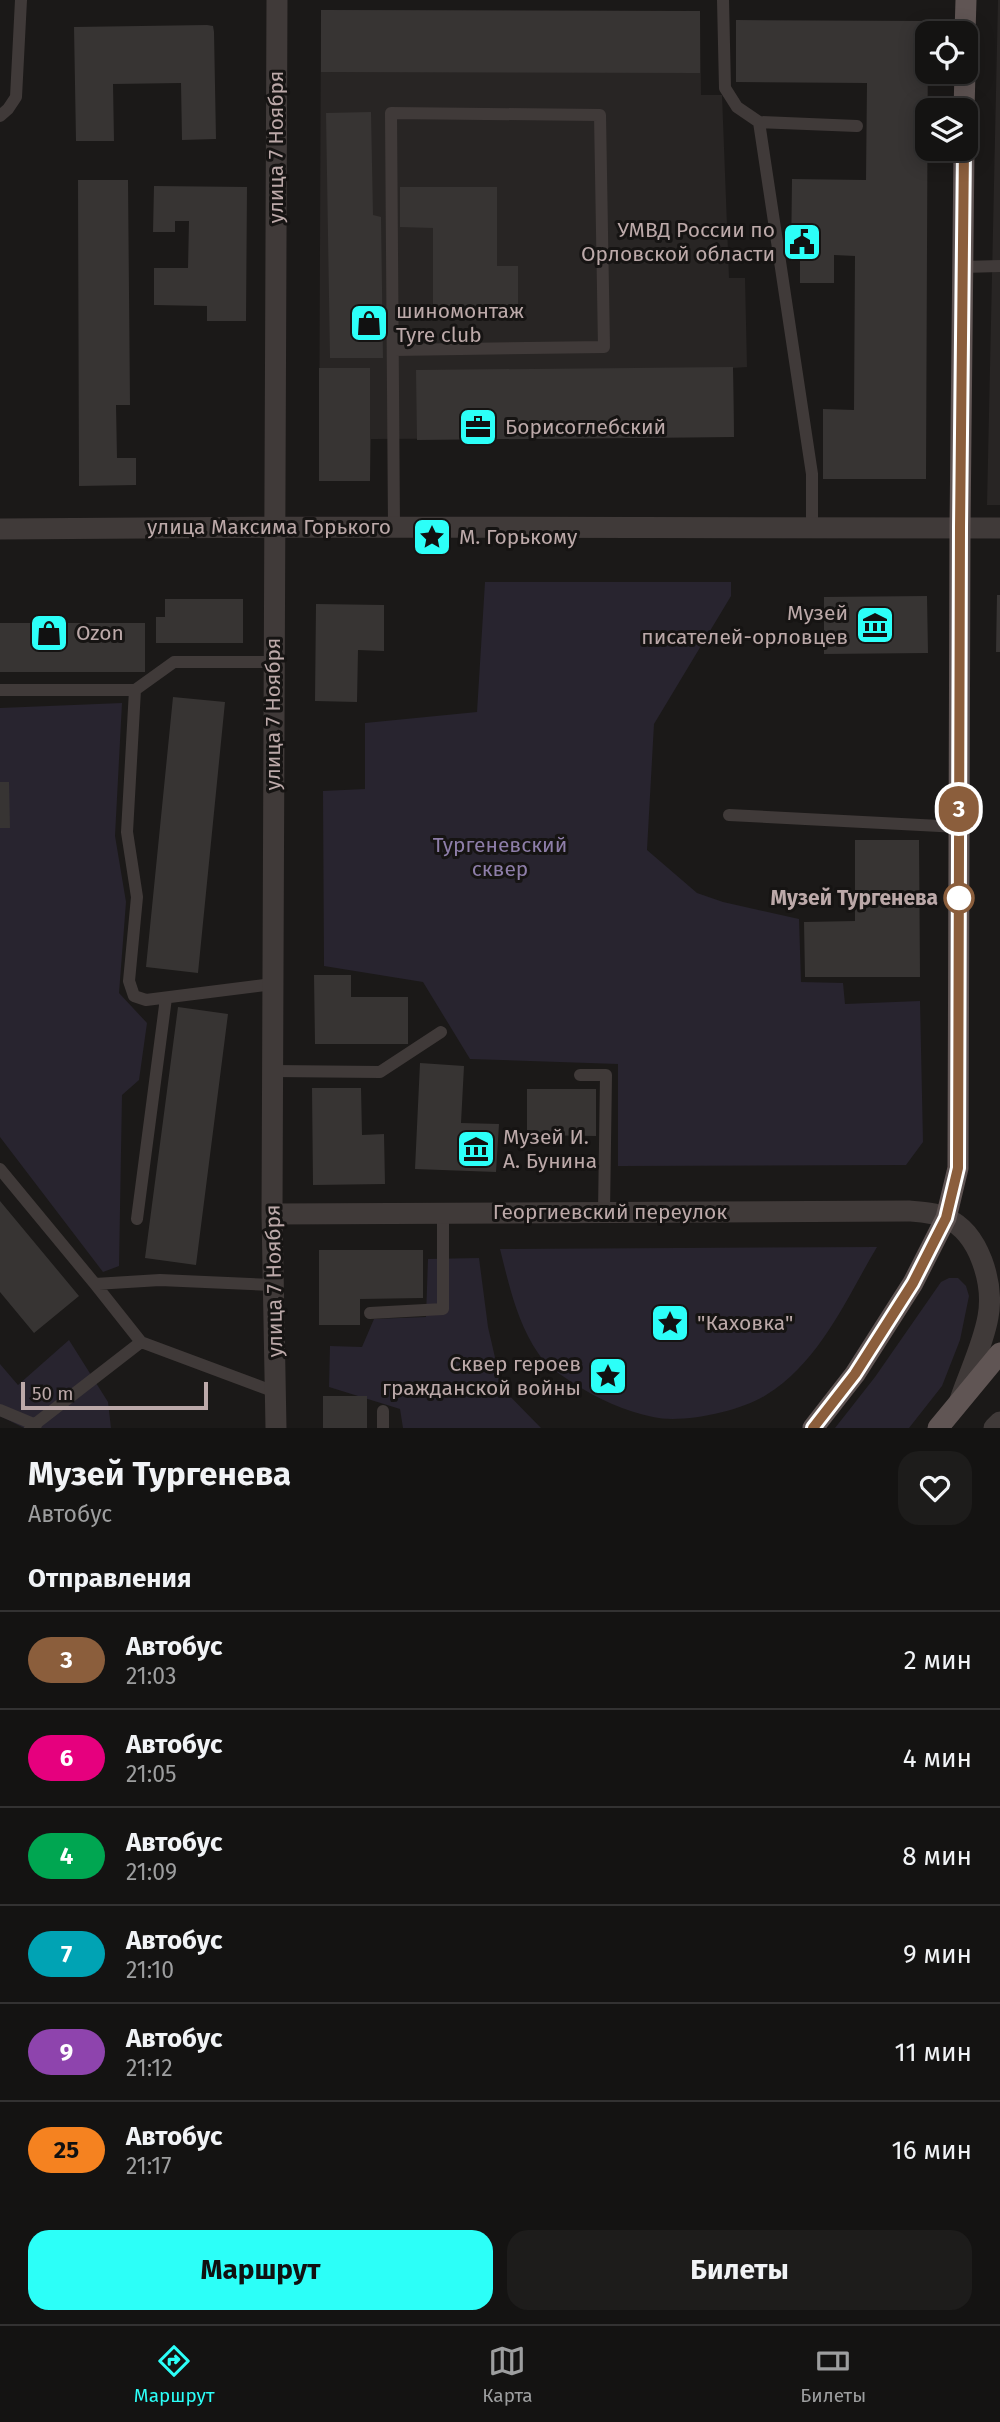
<!DOCTYPE html>
<html lang="ru">
<meta charset="utf-8">
<style>
body{margin:0;font-family:"Fira Sans",sans-serif;background:#1d1c1b;color:#f1f3f6;height:100vh;display:flex;flex-direction:column;font-size:26px;white-space:nowrap}
*{box-sizing:border-box;margin:0}
p{font-size:23px;color:#9d9e9f}
.icon{flex:none;width:38px;height:38px;fill:none;stroke:currentColor;stroke-width:2;stroke-linecap:round;stroke-linejoin:round}
.map{position:relative;height:1428px;overflow:hidden}
.drawer{display:flex;flex-direction:column;background:#141312;flex:1}
.drawer>*{flex:none}
.badge{padding:0 14px;border-radius:23px;font-size:24px;line-height:46px}
.fabs{position:absolute;left:915px;top:21px;display:grid;gap:14px}
.fabs a{display:grid;place-items:center;width:63px;height:63px;border-radius:14px;background:#141312;box-shadow:0 4px 18px #0003,0 0 0 2px #333232;font-size:35px}
.scale{position:absolute;left:21px;bottom:18px;width:187px;box-sizing:border-box;padding-left:7px;border:4px solid #bca9a9;border-top:0;font-size:19px;line-height:24px;white-space:nowrap;color:#bca9a9;-webkit-text-stroke:5px #161413;paint-order:stroke}
.map>.badge{position:absolute;translate:-50% -50%;box-shadow:0 0 0 4px #fff}
h2{padding:0 28px;font-size:26px;line-height:63px}
.round{display:grid;place-items:center;flex:none;width:74px;height:74px;border-radius:21px;background:#1d1c1b}
.overview{display:flex;align-items:center;justify-content:space-between;height:119px;padding:0 28px}
h1{font-size:33px;font-weight:700;line-height:52px}
.primary-button{display:flex;gap:14px;margin-top:auto;padding:14px 28px}
.primary-button a{flex:1;height:80px;border-radius:21px;background:#2cfff8;color:#111;font-size:28px;font-weight:700;line-height:80px;text-align:center}
.primary-button a+a{background:#1d1c1b;color:#f1f3f6}
ul{padding:0;list-style:none}
li{display:flex;align-items:center;gap:21px;height:98px;padding:0 28px;border-top:2px solid #333232}
li div{flex:1}
li b{display:block;font-size:26px}
li em{font-style:normal}
li .badge{min-width:77px;font-weight:700;text-align:center}
.tab-bar{display:flex;justify-content:space-around;align-items:center;height:98px;border-top:2px solid #333232;background:#141312;font-size:19px;color:#9d9e9f}
.tab-bar a{display:grid;justify-items:center;gap:4px}
.tab-bar .on{color:#2cfff8}
.map>svg:first-child{display:block}
</style>
<div class="map">
<svg width="1000" height="1428" viewBox="0 0 1000 1428">
<rect width="100%" height="100%" fill="#1b1918"/>
<path fill="#282524" d="M998,0H1000V505H987Z
M321,10L700,11L701,95H722L729,278H745L747,367L733,368L734,437L371,439L370,481H319Z"/>
<path fill="#28242f" d="M485,582H731V596L654,724L647,850L697,893L723,902L799,919L801,982L843,983L845,1004L920,1001L923,1142L906,1165L618,1166V1064L470,1059L423,982L324,966L323,791L365,789V723L477,712Z
M122,703L115,836L126,902L119,993L147,1023L139,1080L122,1095L119,1266L103,1272L0,1137V708Z
M877,1247C846,1299 820,1362 766,1395C741,1411 682,1424 653,1417C625,1411 598,1399 575,1384C562,1376 546,1366 538,1353C517,1322 509,1285 500,1249Z
M479,1258L488,1327L502,1388L541,1428H403L400,1409L329,1387L330,1346L362,1347L374,1319L426,1317L428,1259Z
M949,1278H958L966,1286L969,1296L960,1340L942,1386L909,1428H835L875,1377L941,1282Z
M69,1340L108,1402L111,1428H24L0,1416V1364L18,1385Z"/>
<path fill="#373433" d="M321,10L700,11V73L321,72Z
M736,20L928,21L926,479H823V409L854,410L855,256L834,255V283H800V261H791L792,179L866,180L867,83L736,82Z
M207,25L213,26L214,32L216,139L182,140L181,83L113,84L114,141H76L74,27Z
M371,112L373,215L381,217L383,358H330L326,113Z
M78,180H128L130,405H116L117,458H136V485L79,486Z
M154,186L247,187L246,321H207V306L154,305V268H188L189,221H175V232H153Z
M400,187H497V266H518V320L433,319V228L400,227Z
M733,367L734,437L417,440L416,370Z
M319,368H370V481H319Z
M997,595H1000V652H996Z
M927,596L928,653L824,654V597Z
M165,599H243V643H156V617H165Z
M316,604L384,605V651L358,650L357,702L315,701Z
M0,623H145V672H0Z
M173,697L225,702L198,973L146,967Z
M0,782H9L10,828H0Z
M855,840H919L920,977H805L804,922L855,921Z
M314,975H351V997H408V1044H315Z
M178,1007L228,1014L196,1265L145,1258Z
M420,1063L464,1066L461,1123L499,1124L496,1172L415,1169Z
M312,1088H361L362,1135L384,1134L385,1184L313,1185Z
M527,1089H596V1136L527,1135Z
M0,1201L79,1296L34,1333L0,1292Z
M319,1250H423V1298L360,1299V1325H319Z
M323,1396H367V1428H323Z"/>
<g fill="none" stroke-linecap="round" stroke-linejoin="round">
<path stroke="#403a39" stroke-width="12" d="M723,0L725,88L737,107L759,122
M0,116L8,109L16,97L21,0
M963,267L1000,266
M394,527L391,113L600,115L604,347L394,350
M812,528V474L759,122L857,126
M0,690H135L174,662H273
M135,690L127,832L137,897L129,981L134,996L146,1000L273,984
M729,815L959,827
M273,1071L380,1072L441,1032
M580,1075H606L604,1212
M0,1169L95,1284L141,1342L275,1392
M137,1219L166,998
M95,1284L160,1280L273,1285
M370,1313L443,1309V1213
M0,1410L36,1425
M383,1411V1428
M30,1428L141,1342"/>
<path stroke="#403a39" stroke-width="21" d="M0,529L275,527L1000,528
M272,1214L909,1211C921,1212 936,1213 946,1218C980,1233 994,1284 988,1317C983,1345 969,1373 960,1400
M276,1428L272,1214L277,0
M994,1428L1000,1422"/>
<path stroke="#605554" stroke-width="21" d="M965,33L966,0
M964,110L965,72
M813,1428L855,1374L913,1283L946,1218L958,1168L960,528L964,149
M938,1428L1000,1353"/>
</g>
<g fill="none" stroke-linecap="round" stroke-linejoin="round">
<defs>
<path id="line" d="M813,1428L855,1374L913,1283L946,1218L958,1168L960,528L964,149"/>
</defs>
<use href="#line" stroke="#fff" stroke-width="16"/>
<use href="#line" stroke="#8b5e3c" stroke-width="10"/>
</g>
<defs>
<symbol id="civic-square" viewBox="-11 -11 22 22"><rect x="-9" y="-9" width="18" height="18" rx="4" fill="#2cfff8" stroke="#161413"/><path d="M-.6-6.5H3V-4.5H.6V-3L4-1V1h2V6H-6V1h2V-1L-.6-3ZM-1.2 2.5V6h2.4V2.5Z" fill="#111"/></symbol>
<symbol id="shop-square" viewBox="-11 -11 22 22"><rect x="-9" y="-9" width="18" height="18" rx="4" fill="#2cfff8" stroke="#161413"/><path d="M-5-2.5h2.3a2.7 3.5 0 0 1 5.4 0H5L5.5 6h-11ZM-1.5-2.5h3a1.5 2.3 0 0 0-3 0Z" fill="#111"/></symbol>
<symbol id="office-square" viewBox="-11 -11 22 22"><rect x="-9" y="-9" width="18" height="18" rx="4" fill="#2cfff8" stroke="#161413"/><path d="M-6-3h4V-5.5h4V-3h4V5H-6ZM-1-4.5V-3h2v-1.5ZM-6 0V1H6V0Z" fill="#111"/></symbol>
<symbol id="sight-square" viewBox="-11 -11 22 22"><rect x="-9" y="-9" width="18" height="18" rx="4" fill="#2cfff8" stroke="#161413"/><path d="M0-6L1.8-2.2L6-1.7L2.9 1.2L3.7 5.4L0 3.3L-3.7 5.4L-2.9 1.2L-6-1.7L-1.8-2.2Z" fill="#111"/></symbol>
<symbol id="museum-square" viewBox="-11 -11 22 22"><rect x="-9" y="-9" width="18" height="18" rx="4" fill="#2cfff8" stroke="#161413"/><path d="M0-6L6-3V-2H-6V-3ZM-5-1h2V3h-2ZM-1-1h2V3h-2ZM3-1h2V3H3ZM-6 4H6V6H-6Z" fill="#111"/></symbol>
</defs>
<g fill-rule="evenodd">
<use href="#civic-square" x="780" y="220" width="44" height="44"/>
<use href="#shop-square" x="347" y="301" width="44" height="44"/>
<use href="#office-square" x="456" y="405" width="44" height="44"/>
<use href="#sight-square" x="410" y="515" width="44" height="44"/>
<use href="#museum-square" x="853" y="603" width="44" height="44"/>
<use href="#shop-square" x="27" y="611" width="44" height="44"/>
<use href="#museum-square" x="454" y="1127" width="44" height="44"/>
<use href="#sight-square" x="648" y="1301" width="44" height="44"/>
<use href="#sight-square" x="586" y="1354" width="44" height="44"/>
</g>
<circle fill="#fff" stroke="#8b5e3c" stroke-width="3.5" cx="959" cy="898" r="14"/>
<g text-anchor="middle" stroke-width="6" stroke-linejoin="round" paint-order="stroke">
<g font-size="21" fill="#bca9a9" stroke="#161413">
<text transform="translate(276 147) rotate(-90)" y="7">улица 7 Ноября</text>
<text x="269" y="534">улица Максима Горького</text>
<text transform="translate(273 714) rotate(-90)" y="7">улица 7 Ноября</text>
<text x="610" y="1219">Георгиевский переулок</text>
<text transform="translate(274 1281) rotate(-91)" y="7">улица 7 Ноября</text>
</g>
<g font-size="21" fill="#bca9a9" stroke="#161413" text-anchor="start">
<text x="775" y="237" text-anchor="end">УМВД России по<tspan x="775" dy="24">Орловской области</tspan></text>
<text x="396" y="318">шиномонтаж<tspan x="396" dy="24">Tyre club</tspan></text>
<text x="505" y="434">Борисоглебский</text>
<text x="459" y="544">М. Горькому</text>
<text x="848" y="620" text-anchor="end">Музей<tspan x="848" dy="24">писателей-орловцев</tspan></text>
<text x="76" y="640">Ozon</text>
<text x="503" y="1144">Музей И.<tspan x="503" dy="24">А. Бунина</tspan></text>
<text x="697" y="1330">"Каховка"</text>
<text x="581" y="1371" text-anchor="end">Сквер героев<tspan x="581" dy="24">гражданской войны</tspan></text>
</g>
<g font-size="21" fill="#8e7ea9" stroke="#161413">
<text x="500" y="852">Тургеневский<tspan x="500" dy="24">сквер</tspan></text>
</g>
<g font-size="21" font-weight="bold" fill="#bca9a9" stroke="#161413" text-anchor="end">
<text x="938" y="905">Музей Тургенева</text>
</g>
</g>
</svg>
<div class="fabs">
<a><svg class="icon" aria-label="locate" viewBox="0 0 24 24"><circle cx="12" cy="12" r="6"/><path d="M12 2v4M12 18v4M2 12h4M18 12h4"/></svg></a>
<a><svg class="icon" aria-label="layers" viewBox="0 0 24 24"><path d="M12 4l9 5-9 5-9-5zM3 14l9 5 9-5"/></svg></a>
</div>
<div class="scale">50 m</div>
<b class="badge" style="left:959px;top:809px;background:#8b5e3c;color:#fff">3</b>
</div>
<section class="drawer">
<div class="overview"><div><h1>Музей Тургенева</h1><p>Автобус</p></div><a class="round"><svg class="icon" aria-label="heart" viewBox="0 0 24 24"><path d="M12 20l-8-8c-3-5 5-10 8-4 3-6 11-1 8 4z"/></svg></a></div>
<h2>Отправления</h2>
<ul>
<li><span class="badge" style="background:#8b5e3c;color:#fff">3</span><div><b>Автобус</b><p>21:03</p></div><em>2 мин</em></li>
<li><span class="badge" style="background:#e6007e;color:#fff">6</span><div><b>Автобус</b><p>21:05</p></div><em>4 мин</em></li>
<li><span class="badge" style="background:#00a651;color:#fff">4</span><div><b>Автобус</b><p>21:09</p></div><em>8 мин</em></li>
<li><span class="badge" style="background:#00a3b4;color:#fff">7</span><div><b>Автобус</b><p>21:10</p></div><em>9 мин</em></li>
<li><span class="badge" style="background:#8e44ad;color:#fff">9</span><div><b>Автобус</b><p>21:12</p></div><em>11 мин</em></li>
<li><span class="badge" style="background:#f58220;color:#111">25</span><div><b>Автобус</b><p>21:17</p></div><em>16 мин</em></li>
</ul>
<div class="primary-button"><a>Маршрут</a><a>Билеты</a></div>
</section>
<nav class="tab-bar">
<a class="on"><svg class="icon" aria-label="directions" viewBox="0 0 24 24"><path d="M12 3l9 9-9 9-9-9zM9 14v-3h6M13 9l2 2-2 2"/></svg>Маршрут</a>
<a><svg class="icon" aria-label="map" viewBox="0 0 24 24"><path d="M3 6l6-2 6 2 6-2v14l-6 2-6-2-6 2zM9 4v14M15 6v14"/></svg>Карта</a>
<a><svg class="icon" aria-label="tickets" viewBox="0 0 24 24"><path d="M3 7h18v10H3zM15 7v10"/></svg>Билеты</a>
</nav>
